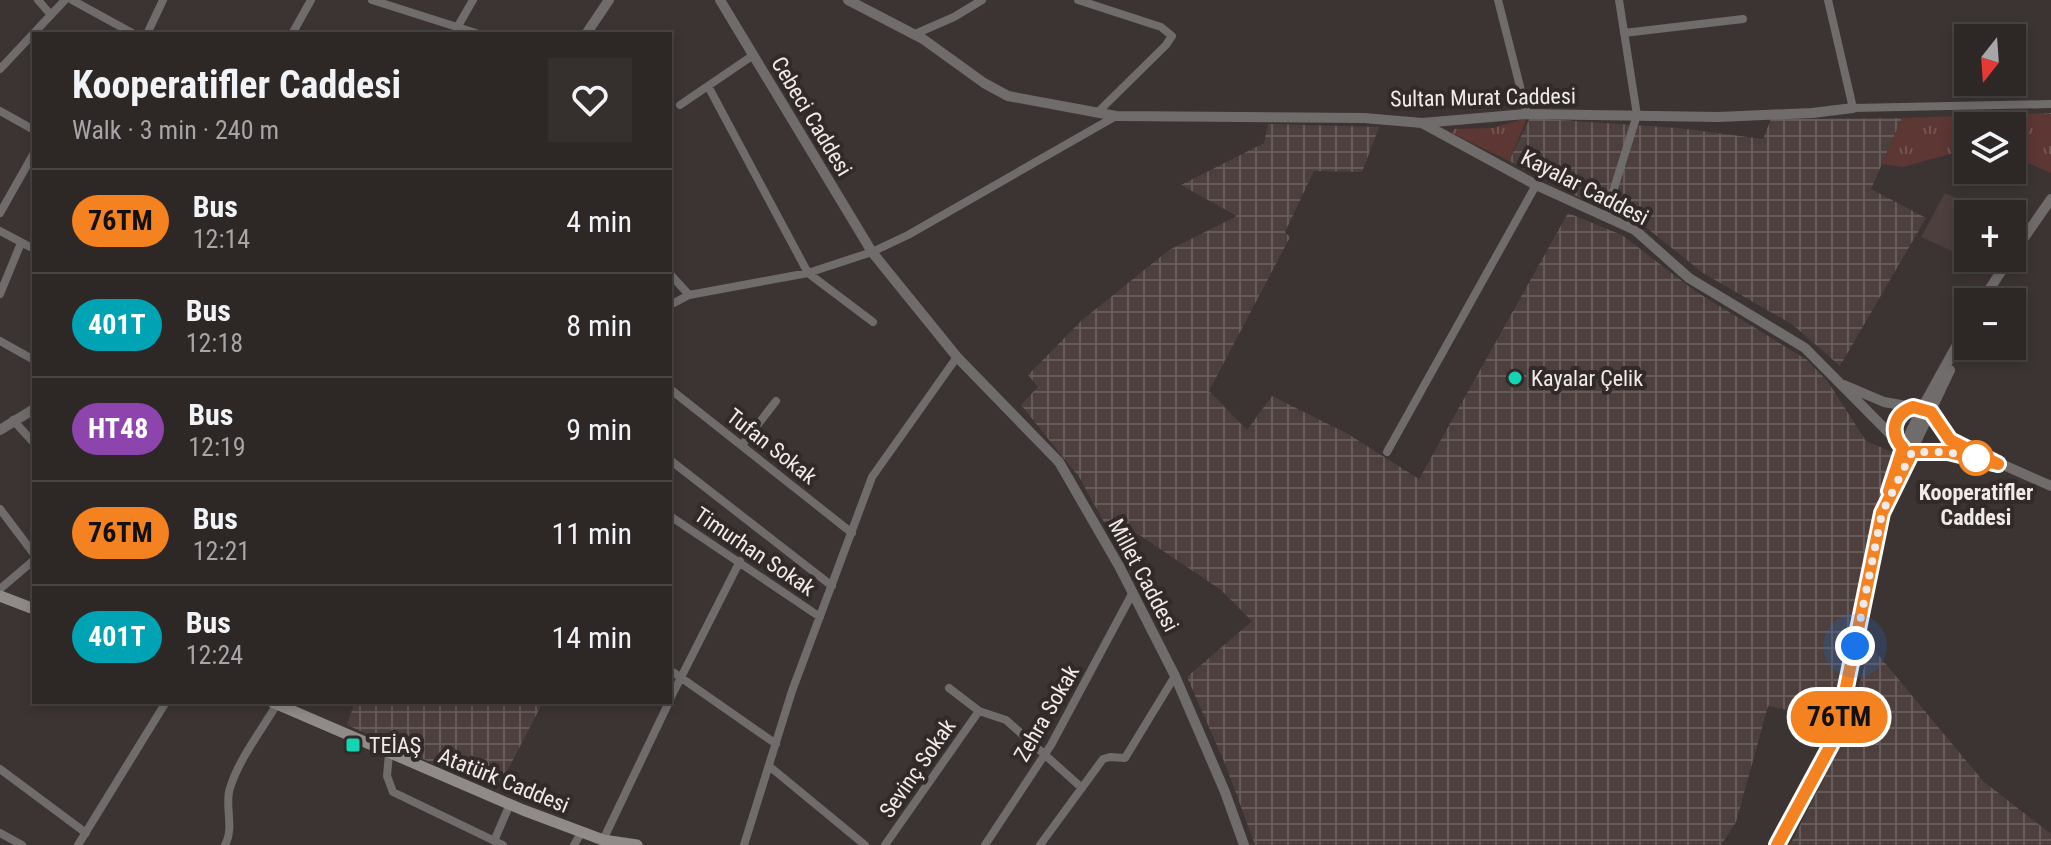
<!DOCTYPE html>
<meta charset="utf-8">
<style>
body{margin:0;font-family:"Roboto Condensed",sans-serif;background:#352f2e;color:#f1f3f6;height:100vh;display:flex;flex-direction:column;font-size:30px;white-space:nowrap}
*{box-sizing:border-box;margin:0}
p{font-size:26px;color:#a7a5a7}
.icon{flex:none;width:44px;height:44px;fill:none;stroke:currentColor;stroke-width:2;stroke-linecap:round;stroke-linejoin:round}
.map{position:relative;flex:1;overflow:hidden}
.drawer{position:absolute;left:32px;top:32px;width:640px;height:672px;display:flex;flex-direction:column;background:#2d2726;border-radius:0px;box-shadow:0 4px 12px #0003,0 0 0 2px #484443}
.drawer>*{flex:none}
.badge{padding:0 16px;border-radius:26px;font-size:28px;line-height:52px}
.needle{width:52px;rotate:197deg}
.buttons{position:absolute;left:1954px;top:24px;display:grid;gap:16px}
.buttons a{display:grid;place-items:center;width:72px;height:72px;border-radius:0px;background:#2d2726;box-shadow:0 4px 12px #0003,0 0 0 2px #484443;font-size:40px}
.you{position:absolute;width:40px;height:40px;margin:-20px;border:6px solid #fff;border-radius:50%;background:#1a73e8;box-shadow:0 0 0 12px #1a73e833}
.map>.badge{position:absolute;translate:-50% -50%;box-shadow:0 0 0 4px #fff}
.round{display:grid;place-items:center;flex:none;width:84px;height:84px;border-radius:0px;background:#352f2e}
.summary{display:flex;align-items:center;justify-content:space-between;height:136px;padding:0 40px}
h1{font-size:38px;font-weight:700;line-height:60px}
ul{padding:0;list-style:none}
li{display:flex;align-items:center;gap:24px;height:104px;padding:0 40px;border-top:2px solid #484443}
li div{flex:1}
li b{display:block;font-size:30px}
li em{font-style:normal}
li .badge{min-width:88px;font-weight:700;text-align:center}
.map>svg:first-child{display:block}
</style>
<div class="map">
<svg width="2051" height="845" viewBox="0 0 2051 845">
<defs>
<pattern id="industrial-grid" width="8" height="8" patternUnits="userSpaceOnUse" patternTransform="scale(2)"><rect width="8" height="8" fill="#4c3f3d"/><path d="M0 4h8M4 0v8" fill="none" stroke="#665b59"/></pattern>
<pattern id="grass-tufts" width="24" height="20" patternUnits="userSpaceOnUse" patternTransform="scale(2)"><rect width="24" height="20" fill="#5c3733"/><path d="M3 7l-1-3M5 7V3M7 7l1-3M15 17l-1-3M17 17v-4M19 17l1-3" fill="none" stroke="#745451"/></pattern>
</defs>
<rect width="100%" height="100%" fill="#3c3433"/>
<path fill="#4c3f3d" d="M1945,193L1991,214H1968V258L1921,237Z"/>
<path fill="url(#industrial-grid)" d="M1530,118L1678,128L1763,139L1771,119L1902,118L1871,189L1926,218L1840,366L1793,325L1703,273L1638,221L1580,198L1509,161Z
M1268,124L1379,127L1362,172L1314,171L1285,232L1290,237L1209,391L1247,430L1272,396L1348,434L1419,479L1568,213L1622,235L1695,291L1807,360L1828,382L1866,441L1897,454L1877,508L1831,719L1768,706L1736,822L1721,845H1255L1226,766L1187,677L1252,621L1221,590L1138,534L1123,556L1079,477L1021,405L1038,387L1028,375L1081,321L1169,250L1237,216L1181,185L1264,143Z
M1870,645L1983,781L2051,834V845H1790L1835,756L1850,719Z
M349,702H543L498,789L418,757L347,725L354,704Z"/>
<path fill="url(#grass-tufts)" d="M2051,113V173L2012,156V126H1968V149L1903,167L1882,164L1902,118Z
M1527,118L1509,161L1452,133L1454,129L1493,128Z"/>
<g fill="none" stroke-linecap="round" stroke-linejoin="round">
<path stroke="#706c6b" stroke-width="8" d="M38,0L51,15
M72,0L134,34
M372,0L479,34
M1078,0L1161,27L1172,36L1166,45L1097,113
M1498,0L1527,114
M1828,0L1853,108L2051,104
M458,26L473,0
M1624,33L1743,19
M147,34L163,0
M292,34L311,0
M915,34L954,17L982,0
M0,69L65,0
M708,86L808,273L873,322
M680,105L752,56
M0,111L34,130
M0,213L34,153
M1605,217L1637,115L1619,0
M0,231L34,249
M670,274L689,295
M0,294L21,243
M670,305L689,295L808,273L872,252L908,235L1116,116
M0,341L34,360
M670,389L852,533
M13,420L34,443
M742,445L776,401
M1387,452L1536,185
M670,460L832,586
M0,509L34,554
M670,516L820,617
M0,589L34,560
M670,670L776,744
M949,688L979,711L1006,720L1082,788
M670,699L740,561
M389,754L387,776L393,792L503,845
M769,766L865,845
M0,769L86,833
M0,833L22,845
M603,840L669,702
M494,841L510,804
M78,845L166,702
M225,845C235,827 224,806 230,788C239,759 261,731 277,704
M574,845L581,833
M744,845L792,691L872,477L957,357
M885,845L979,711
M985,845L1051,745L1132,594
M1040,845L1103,759L1110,757L1125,758L1175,676"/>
<path stroke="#706c6b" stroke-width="10" d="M720,0L872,252L957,357L1059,462L1119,566L1175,676L1225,792L1244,845
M848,0L923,39L984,83L1008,96L1116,116L1364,118L1422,123L1527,114L1718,117L1812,113L1853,108
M586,34L609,0
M1422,123L1536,185L1635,230L1689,278L1805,348L1897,441
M2012,255L2051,199
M1981,302L2010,258
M1844,385L1884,402L1912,407
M0,430L34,409
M1998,464L1958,454L1907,450C1881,433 1897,402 1927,410L1950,440L1956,444L2051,486
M1897,482L1950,370
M1777,845L1831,745L1843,702L1882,513L1903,448L1922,408L1968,325"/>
<path stroke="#908a89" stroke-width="11" d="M0,596L34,609
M272,702L523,810L603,840L637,845"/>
</g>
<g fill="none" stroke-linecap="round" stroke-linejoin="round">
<defs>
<path id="line" d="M1777,845L1831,745L1843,702L1882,513L1912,452H1948L1998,464L1950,440L1931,412L1913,407C1893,414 1889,433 1903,448L1889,491"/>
</defs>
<use href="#line" stroke="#fff" stroke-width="18"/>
<use href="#line" stroke="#f58220" stroke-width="12"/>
<path stroke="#f0ebea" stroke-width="8" stroke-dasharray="0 14.4" d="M1855,646L1882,513L1912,452H1948L1978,459L1976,458"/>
</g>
<g fill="#12d5b4" stroke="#322a29" stroke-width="3">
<circle cx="1515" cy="378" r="8"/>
<rect x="345" y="737" width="16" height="16" rx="4"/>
</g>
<circle fill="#fff" stroke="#f58220" stroke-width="4" cx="1976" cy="458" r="16"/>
<g text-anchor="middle" stroke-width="8" stroke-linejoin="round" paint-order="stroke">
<g font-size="22" fill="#f0ebea" stroke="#322a29">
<text transform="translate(1483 97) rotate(-1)" y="8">Sultan Murat Caddesi</text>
<text transform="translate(812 116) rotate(59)" y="8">Cebeci Caddesi</text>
<text transform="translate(1585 187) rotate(27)" y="8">Kayalar Caddesi</text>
<text transform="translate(772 446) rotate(38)" y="8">Tufan Sokak</text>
<text transform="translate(755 551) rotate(34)" y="8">Timurhan Sokak</text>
<text transform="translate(1144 575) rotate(62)" y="8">Millet Caddesi</text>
<text transform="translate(1046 713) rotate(-60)" y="8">Zehra Sokak</text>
<text transform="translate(917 768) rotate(-55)" y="8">Sevinç Sokak</text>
<text transform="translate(504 780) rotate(22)" y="8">Atatürk Caddesi</text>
</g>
<g font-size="22" fill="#f0ebea" stroke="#322a29" text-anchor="start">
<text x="1531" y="386">Kayalar Çelik</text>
<text x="369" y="753">TEİAŞ</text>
</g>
<g font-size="22" font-weight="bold" fill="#f0ebea" stroke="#322a29">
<text x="1976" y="500">Kooperatifler<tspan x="1976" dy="25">Caddesi</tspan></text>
</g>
</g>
</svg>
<div class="buttons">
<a><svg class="needle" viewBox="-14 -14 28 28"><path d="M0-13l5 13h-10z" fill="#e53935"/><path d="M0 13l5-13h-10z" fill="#a7a5a7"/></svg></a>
<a><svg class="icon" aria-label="layers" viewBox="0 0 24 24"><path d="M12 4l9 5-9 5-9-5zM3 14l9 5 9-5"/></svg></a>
<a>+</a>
<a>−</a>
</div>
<div class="you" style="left:1855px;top:646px"></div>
<b class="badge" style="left:1839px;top:717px;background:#f58220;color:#111">76TM</b>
<section class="drawer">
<div class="summary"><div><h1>Kooperatifler Caddesi</h1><p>Walk · 3 min · 240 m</p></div><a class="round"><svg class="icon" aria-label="heart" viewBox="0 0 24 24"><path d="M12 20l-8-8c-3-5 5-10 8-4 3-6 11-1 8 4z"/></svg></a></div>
<ul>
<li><span class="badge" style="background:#f58220;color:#111">76TM</span><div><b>Bus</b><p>12:14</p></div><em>4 min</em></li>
<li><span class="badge" style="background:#00a3b4;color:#fff">401T</span><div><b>Bus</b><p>12:18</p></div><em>8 min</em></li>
<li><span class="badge" style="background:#8e44ad;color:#fff">HT48</span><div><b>Bus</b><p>12:19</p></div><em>9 min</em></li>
<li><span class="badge" style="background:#f58220;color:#111">76TM</span><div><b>Bus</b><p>12:21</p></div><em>11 min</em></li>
<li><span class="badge" style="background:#00a3b4;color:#fff">401T</span><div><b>Bus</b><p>12:24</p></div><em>14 min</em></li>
</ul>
</section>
</div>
